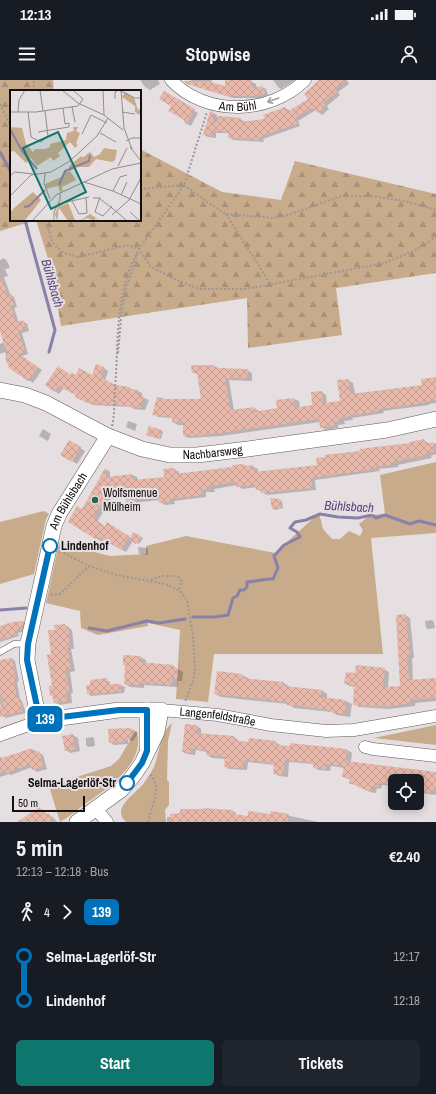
<!DOCTYPE html>
<meta charset="utf-8">
<style>
body{margin:0;font-family:"Archivo Narrow",sans-serif;background:#20242c;color:#f1f3f6;height:100vh;display:flex;flex-direction:column;font-size:15px;white-space:nowrap}
*{box-sizing:border-box;margin:0}
p{font-size:13px;color:#9ea1a6}
.icon{flex:none;width:22px;height:22px;fill:none;stroke:currentColor;stroke-width:2;stroke-linecap:round;stroke-linejoin:round}
.map{position:relative;height:742px;overflow:hidden}
.details{display:flex;flex-direction:column;background:#171b24;flex:1}
.details>*{flex:none}
.badge{padding:0 8px;border-radius:6px;font-size:14px;line-height:26px}
.fabs{position:absolute;left:388px;top:694px;display:grid;gap:8px}
.fabs a{display:grid;place-items:center;width:36px;height:36px;border-radius:6px;background:#171b24;box-shadow:0 2px 10px #0003;font-size:20px}
.scale{position:absolute;left:12px;bottom:10px;width:73px;box-sizing:border-box;padding-left:4px;border:2px solid #110f0f;border-top:0;font-size:11px;line-height:14px;white-space:nowrap;color:#110f0f;-webkit-text-stroke:3px #e6dfe1;paint-order:stroke}
.map>.badge{position:absolute;translate:-50% -50%;box-shadow:0 0 0 2px #fff}
.legs{display:flex;align-items:center;gap:6px;height:44px;padding:0 16px;font-size:13px}
.legs p{margin-inline-start:auto}
.summary{display:flex;align-items:center;justify-content:space-between;height:68px;padding:0 16px}
h1{font-size:22px;font-weight:800;line-height:30px}
.cta{display:flex;gap:8px;margin-top:auto;padding:8px 16px}
.cta a{flex:1;height:46px;border-radius:6px;background:#0f766e;color:#fff;font-size:16px;font-weight:800;line-height:46px;text-align:center}
.cta a+a{background:#20242c;color:#f1f3f6}
ul{padding:0 16px;list-style:none}
li{display:flex;align-items:center;gap:14px;height:44px;font-size:15px}
li i{display:grid;place-items:center;width:6px;height:100%;margin:0 5px;background:currentColor}
li i::after{content:'';width:10px;height:10px;margin:-5px;border:3px solid;border-radius:50%;background:#171b24}
li p{margin-inline-start:auto}
li:first-child i{background:linear-gradient(#0000 50%,currentColor 0)}
li:last-child i{background:linear-gradient(currentColor 50%,#0000 0)}
.status{display:flex;justify-content:space-between;align-items:center;height:28px;padding:0 20px;background:#171b24;direction:ltr}
.status svg{height:11px;fill:currentColor}
header{display:flex;justify-content:space-between;align-items:center;height:52px;padding:0 16px;background:#171b24;font-size:18px;font-weight:800}
.map>svg:first-child{display:block}
</style>
<div class="status"><b>12:13</b><svg viewBox="0 0 49 12"><path d="M0 12V9h3v3zM5 12V6h3v6zM10 12V3h3v9zM15 12V0h3v12zM26 1h20v11H26zM47 4h2v5h-2z"/></svg></div>
<header><svg class="icon" aria-label="menu" viewBox="0 0 24 24"><path d="M4 6h16M4 12h16M4 18h16"/></svg>Stopwise<svg class="icon" aria-label="person" viewBox="0 0 24 24"><circle cx="12" cy="8" r="4"/><path d="M4 21q1-7 8-7t8 7"/></svg></header>
<div class="map">
<svg width="436" height="742" viewBox="0 0 436 742">
<defs>
<pattern id="forest-firs" width="22" height="20" patternUnits="userSpaceOnUse"><rect width="22" height="20" fill="#c7ab8a"/><path d="M5 1l3.5 6h-7zM16 11l3.5 6h-7z" fill="#aa9276"/></pattern>
<pattern id="building-cross-hatch" width="8" height="8" patternUnits="userSpaceOnUse"><rect width="8" height="8" fill="#e8b8aa"/><path d="M0 0l8 8M0 8l8-8" fill="none" stroke="#c69d91"/></pattern>
</defs>
<rect width="100%" height="100%" fill="#e6dfe1"/>
<path fill="#c7ab8a" d="M436,382V453L371,458L383,574H214L208,622L176,619L180,550L148,543V546L98,555L81,548L80,531L46,523L59,463L110,476L146,474V466L186,456L275,473L319,433L323,449L332,459H340L349,451L360,456L363,450L359,444L370,435L385,434L380,395Z
M44,431L49,434L46,439L34,494L0,504V442Z
M172,643L168,661L167,700L169,702V725L165,730L166,742H126C110,728 137,713 144,703C148,697 154,689 156,681C160,668 161,652 172,643Z
M436,645V665L374,658Z
M136,650C148,681 107,709 85,724C77,730 69,737 60,742L49,706L111,686L119,679Z"/>
<path fill="url(#forest-firs)" d="M0,0H53L54,11H11V140H140V69L222,112L281,120L295,81L436,114V193L336,208L342,255L248,268L247,218L61,246L51,188L36,140L0,151Z"/>
<path fill="#0003" d="M140,0H158L160,4L150,10L145,7Z
M190,0H212L210,3L226,8L234,0H248L256,4V8L262,7L266,9L268,15L261,18H233L205,9Z
M273,0H295L281,9L278,7Z
M321,0H347L349,4L338,12L340,15L327,26L329,29L322,35L316,30L298,41L300,46L263,59L264,62L233,60L229,57V53H216V58L208,57L204,55L211,32L217,35V37L240,39L244,41V43L266,40L285,28L290,31L310,19Z
M164,13L198,33L191,46L187,44Z
M4,178L7,181L10,188L5,189L8,196L4,197L10,214L14,217L17,227L14,228L19,243L23,241L27,244L29,251L22,253L28,274L22,276L42,290L33,303L9,287L5,272L0,274V264L5,262L0,247V180Z
M214,286L218,288L247,290L252,293V301L229,300L234,331L254,328L259,331V332L279,329L294,319L299,321L300,328L313,326L322,312L326,315L327,324L341,322L348,300L353,303L355,314L423,306L436,298V323L429,324V325L383,331L384,333L352,338L353,340L344,341L345,344L338,345V348L326,350L321,347L320,342L221,356L189,358L184,356V345H178L173,342V338L158,337L153,334L164,319L166,320H202L199,295L192,292Z
M104,288L108,291L105,301L114,306L129,308L137,311L142,313V317L149,320L145,330L134,329L131,327L93,325L64,308L59,314L46,305L72,296H93Z
M128,341L137,344L135,351L126,347Z
M43,349L51,354L48,361L39,356Z
M161,351L163,352L161,359L149,356Z
M424,360L429,364L436,363V374L431,376L432,378L398,385V387L379,389L380,391L315,400L316,410L267,415L257,409V407L242,409L237,405L214,409L215,412H206V417L174,421L175,424L165,425L160,422V420L140,422V426L132,427L127,424L126,417L111,419L97,442L106,447L108,444L131,458L134,453L143,458L139,464L133,461L126,472L104,459L102,462L69,441L82,430L106,389L110,392V398L132,395L137,397L138,400L165,398L174,389L179,392V395L233,388L244,385L246,386H252L258,389V392L318,386L361,372L411,364Z
M70,361L85,371L77,384L62,375Z
M279,420L282,421L283,428L275,430L272,428Z
M138,467L148,468V475L139,474Z
M405,535L410,538L414,578H412L413,601L436,599V621L415,623V626L389,629L359,627L354,624L355,607L350,606L346,604L355,595L384,589L389,592L388,608L401,607Z
M432,540L434,542L435,548L428,549L426,548L425,541Z
M24,542L27,544L25,551L18,553L19,556L0,562V547Z
M65,545L72,550L74,569H71L75,591L70,592L73,613H71L72,623L59,625L55,622L54,616L51,615L53,606L52,575L56,550Z
M140,577L146,580V583L173,586L183,592L182,601H178L177,607L144,605V608L130,607L125,604Z
M12,579L15,581L19,601L17,602L20,619L22,621L26,633L6,638L3,636L0,622V585Z
M242,595L248,598V600L284,603L290,607L321,610L327,614V619L346,621L352,624L350,637L337,635L332,632L294,628L288,624L221,617L215,614Z
M106,600L110,602V605H121L125,607L124,613L91,616L88,613Z
M186,645L197,646L201,649V654L234,657L238,660V662H275L280,665V666L291,668V664L347,670L352,673L351,682L436,693V715L421,713L417,711V701H395V706L382,705L381,709L377,708L376,713L370,712L351,703V700L344,697L345,688L331,686L330,691L318,690L314,687V684L289,682L288,697L279,696L274,693L275,685L248,682L247,690L229,689L225,686V679L212,678L207,675V672L196,670L195,675L187,674L183,672Z
M130,649L138,653L133,661L128,660V664L114,665L110,662Z
M73,655L78,658L80,671L70,673L66,670Z
M92,657L94,658L95,666L88,667L86,665V658Z
M32,669L43,675L47,689L37,692L33,689L32,687L11,695L9,694L0,697V677L2,678Z
M39,728L43,730L47,735L48,734L53,737L57,742H20Z
M233,731L236,733V736L248,737L271,735L272,732L318,742H167V737Z"/>
<g fill="none" stroke-linecap="round" stroke-linejoin="round">
<path stroke="#8a81a8" stroke-width="3" d="M0,72L11,92
M25,140L55,250L49,272
M0,530L26,528
M193,537H215L228,535L233,518L237,516L240,510H244L247,507V502C256,502 263,498 273,499L278,488L274,476L284,465L300,457L297,452L290,448L295,442L306,440L320,434L338,437L358,438L372,435L376,438L385,435L410,444L419,441L436,445
M89,548L107,551L147,541L159,543L185,539"/>
</g>
<path fill="url(#building-cross-hatch)" d="M225,0H252V8L262,6L265,13L257,16H227L187,4L184,1H207L225,6Z
M319,0H347L334,9L337,12L323,23L326,26L318,33L312,28L295,38L297,44L260,57V60L228,58V52L212,51V56L203,55L210,31L213,32V43H217L218,36L241,38L240,42L265,39L263,35L285,27L287,32L308,19L304,14Z
M164,11L195,29L186,45L183,39L168,31L171,26L159,19Z
M0,198H2L7,215L10,213L14,225L11,226L16,242L23,240L26,249L18,251L25,272L19,274L38,287L28,301L9,288L5,278L8,277L0,251Z
M96,284L104,287L101,297L115,305L130,307L129,309L138,310L137,315L144,316L140,328L112,324L111,325L87,323L75,317L76,315L58,306L54,312L45,305L58,286L71,295V292L76,295L79,288L92,295Z
M191,285H214V288L248,289L247,299L225,298L230,330L254,327V332L277,328L276,320L294,318L295,328L312,325L311,312L322,311L323,323L340,321L337,300L348,299L351,314L422,305L421,299L436,297V320L424,322V323L379,329L380,331L348,336V337L340,338L341,341L333,342L334,346L320,348L319,339L198,356H183V342H172V337L152,335L157,317L164,318V319H201L197,293H192Z
M149,346L162,350L159,359L146,355Z
M424,359L425,364L433,362L435,371L427,373V375L393,382V384L375,387V389L311,398L312,408L261,413L260,409L256,410L255,405L236,407V402L210,406V409L201,410L202,415L170,419V422L159,423L158,417L135,419L136,423L126,425L125,414L106,417L93,438L105,446L107,442L129,456L121,470L99,457L97,460L68,442L77,426L82,429L105,388L106,397L132,394L133,400L164,397L163,389L174,388L175,394L232,387V385L244,384L245,386L253,385L254,392L317,385L316,378L325,377L324,375L360,371L359,369L410,363L409,362Z
M69,360L81,367L72,382L60,375Z
M270,418L280,419L281,428L272,429Z
M133,452L141,456L136,464L129,460Z
M406,534L410,576H407L409,600L436,598V618L410,620L411,623L383,627L353,625L354,605L344,604L346,592L355,593L356,585L385,588L383,607L400,606L396,535Z
M24,541L22,549L15,551L16,555L0,560V546L12,542Z
M65,544V546H68L70,567H67L71,589L65,590L69,610L66,611L68,621L54,623L52,615L50,616L49,606H52L47,575L51,574L48,550H55L54,545Z
M123,575L141,576L140,582L174,585L173,588H178L177,599L172,598V605L139,603V605L124,604L125,585H123Z
M12,578L16,600H14L17,618L19,617L23,631L0,637V626H3L0,615V580Z
M217,591L242,594V598L284,602V606L322,610L321,617L346,620L345,634L330,632V630L287,625V622L214,614Z
M107,598V604H121V612L87,614L86,605H90V600Z
M185,644L197,645L196,653L234,656V660L248,662L249,658L276,661L275,665L290,666V663L347,669L346,681L436,692V709H432V713L417,712V701H395V705L378,703L377,707H373L372,711L365,710V709L359,708V705L349,704L350,698L342,697L344,686L326,684V689L313,688V683L295,681L285,680L283,695L273,694L274,684L262,682L244,680L243,688L224,687L225,677L206,675L207,671L191,668V673L182,672Z
M130,648L134,650L129,660L124,659V662L109,663L108,649Z
M73,654L75,669L65,671L62,656Z
M32,668L33,673L39,671L44,686L32,690L30,684L6,693L5,691L0,693V679Z
M39,727L45,735L48,733L55,742H17Z
M202,728L233,730V734L248,736V731L270,734L271,731L289,734L287,742H170V734L180,733V729H202Z"/>
<g fill="none" stroke-linecap="round" stroke-linejoin="round">
<defs>
<path id="service" d="M0,572L14,564L28,563"/>
<g id="minor">
<path id="s1" d="M171,0C206,37 270,35 305,0"/>
<path id="s2" d="M161,630L218,635L271,645L326,651L354,650L436,636"/>
<path d="M0,655L31,644L42,639"/>
<path d="M365,667L373,669L436,676"/>
<path d="M96,729L107,742"/>
</g>
<g id="tertiary">
<path id="s3" d="M0,310L25,315L46,323L108,356L142,369L170,375H197L248,369L387,350L436,339"/>
<path d="M147,630V667"/>
<path id="s4" d="M77,742L121,710L133,696L142,683L157,652L161,630H119L53,639H42L37,631L27,580L28,563L54,446L59,434L108,356"/>
</g>
</defs>
<use href="#service" stroke="#5d5759" stroke-width="7"/>
<use href="#minor" stroke="#5d5759" stroke-width="13"/>
<use href="#tertiary" stroke="#5d5759" stroke-width="16"/>
<path stroke="#9c9698" stroke-width="2" stroke-dasharray="2 2" stroke-linecap="butt" d="M33,11L34,0
M0,24L11,47
M140,109L184,105L206,121L226,134L273,138L285,136L342,116H373L409,122L436,130
M226,134L271,205
M46,140L52,162L62,172L78,177L127,165L139,169L150,186L172,198L199,209H246L385,183L414,171L436,157
M118,273L122,229L126,209L138,172
M112,346C115,334 114,321 115,309C119,259 114,214 139,169L184,105L207,32
M60,471L89,486L116,495L165,504L179,510L187,520L193,556L195,588L193,601L185,622
M151,500L162,496H178L182,502L179,510
M51,515L60,514L89,486
M148,742C150,732 158,714 156,705C155,701 152,697 150,694"/>
<use href="#service" stroke="#fff" stroke-width="6"/>
<use href="#minor" stroke="#fff" stroke-width="12"/>
<use href="#tertiary" stroke="#fff" stroke-width="15"/>
</g>
<defs><path id="oneway-shaft" d="M-6 0H5M1.5-3L5.5 0L1.5 3" fill="none" stroke-width="1.6" stroke-linecap="round" stroke-linejoin="round"/></defs>
<use stroke="#a09f9f" href="#oneway-shaft" transform="translate(273 20) rotate(160)"/>
<g fill="none" stroke-linecap="round" stroke-linejoin="round">
<defs>
<path id="line-1" d="M50,466L28,564L27,580L38,631L42,639L53,638L119,630H147V671L142,683L127,703"/>
</defs>
<use href="#line-1" stroke="#fff" stroke-width="9"/>
<use href="#line-1" stroke="#0072bc" stroke-width="6"/>
</g>
<circle fill="#246554" stroke="#e6dfe1" stroke-width="1.5" cx="95" cy="420" r="4"/>
<g fill="#fff" stroke="#0072bc" stroke-width="2">
<circle cx="50" cy="466" r="7"/>
<circle cx="127" cy="703" r="7"/>
</g>
<g text-anchor="middle" stroke-width="4" stroke-linejoin="round" paint-order="stroke">
<g font-size="12" fill="#110f0f" stroke="#e6dfe1">
<text dy="4" stroke="none"><textPath href="#s1" startOffset="74">Am Bühl</textPath></text>
<text dy="4" stroke="none"><textPath href="#s3" startOffset="226">Nachbarsweg</textPath></text>
<text dy="4" stroke="none"><textPath href="#s4" startOffset="492">Am Bühlsbach</textPath></text>
<text dy="4" stroke="none"><textPath href="#s2" startOffset="57">Langenfeldstraße</textPath></text>
</g>
<g font-size="12" fill="#110f0f" stroke="#e6dfe1" text-anchor="start">
<text x="103" y="417">Wolfsmenue<tspan x="103" dy="14">Mülheim</tspan></text>
</g>
<g font-size="12" font-weight="bold" fill="#110f0f" stroke="#e6dfe1" text-anchor="start">
<text x="61" y="470">Lindenhof</text>
<text x="116" y="707" text-anchor="end">Selma-Lagerlöf-Str</text>
</g>
<g font-size="13" font-style="italic" fill="#56467d" stroke="#e6dfe1">
<text transform="translate(53 203) rotate(74)" y="5">Bühlsbach</text>
<text transform="translate(349 426) rotate(3)" y="5">Bühlsbach</text>
</g>
</g>
<g transform="translate(10 10)">
<rect width="131" height="131" fill="#e6dfe1"/>
<path d="M71,66L77,71L60,81L66,90L52,97L53,101L50,102L48,96L36,99L35,94L53,86L55,81L59,82V76ZM23,102L31,110L21,123L14,131H0V123L4,118ZM58,113L65,130H71L80,124L91,131L85,128V131L77,128L70,131H58L49,118L47,131L45,124L48,117Z" fill="#c7ab8a"/>
<path d="M115,2L124,8L128,20L131,19L130,33V25L125,22V16L112,7ZM0,37L12,38L16,54L23,62L25,59H35L40,57V54L56,50L57,43L64,41L63,37H68L66,41L70,43L66,53L68,55L65,58L60,52L48,63L50,66L43,71L41,67L27,76L21,68L16,73L4,61L0,62ZM94,58L107,60L105,70L102,72L86,69L79,77H68L72,71H77L72,68L80,62L84,67L90,64Z" fill="#c7ab8a"/>
<path fill="none" stroke="#8a81a8" stroke-width="2" d="M0,39L12,61L27,79M49,95L55,81L79,71L80,65M14,117L19,116L35,100"/>
<path fill="none" stroke="#918c8d" stroke-width="1" d="M30,0L33,21M52,0L68,13L94,25L113,40M93,0L94,25M111,0L114,38L122,59M105,9V2L109,0L125,8H131M62,17L65,32M53,18L55,34M0,22H26L68,16L73,9L63,0M8,22L9,10L15,0M18,22L21,47L31,52L38,46L35,21M112,22L125,24M28,42L59,37V33L55,34M90,43L106,52M72,44L81,25L97,33M116,51L122,48H131M120,57L131,71M108,76L117,58M35,83L34,93L40,109M0,86L5,82L23,84M74,92L103,101L131,114M103,101L110,87L117,85M111,105L117,92M0,106L21,85L41,82L60,71L87,46L98,28M83,108H89L107,122M62,111L69,124L77,123L76,108M48,114L79,107M85,122L93,126L102,116M85,122L90,107M107,122L117,131M120,122L130,131M102,125L119,110L131,88M22,131L46,105L102,79L131,73M44,131V122L50,110V103"/>
<path fill="#0f766e" fill-opacity="0.15" stroke="#0f766e" stroke-width="2" d="M48,42L76,102L41,119L13,58Z"/>
<rect width="131" height="131" fill="none" stroke="#110f0f" stroke-width="2"/>
</g>
</svg>
<div class="fabs">
<a><svg class="icon" aria-label="locate" viewBox="0 0 24 24"><circle cx="12" cy="12" r="6"/><path d="M12 2v4M12 18v4M2 12h4M18 12h4"/></svg></a>
</div>
<div class="scale">50 m</div>
<b class="badge" style="left:45px;top:639px;background:#0072bc;color:#fff">139</b>
</div>
<section class="details">
<div class="summary"><div><h1>5 min</h1><p>12:13 – 12:18 · Bus</p></div><b>€2.40</b></div>
<div class="legs"><svg class="icon" aria-label="walk" viewBox="0 0 24 24"><circle cx="13" cy="4" r="2"/><path d="M13 8l-2 6 4 7M11 14l-3 7M7 12l3-4h3l4 4"/></svg>4<svg class="icon" aria-label="forward" viewBox="0 0 24 24"><path d="M9 5l7 7-7 7"/></svg><b class="badge" style="background:#0072bc;color:#fff">139</b></div>
<ul>
<li><i style="color:#0072bc"></i><b>Selma-Lagerlöf-Str</b><p>12:17</p></li>
<li><i style="color:#0072bc"></i><b>Lindenhof</b><p>12:18</p></li>
</ul>
<div class="cta"><a>Start</a><a>Tickets</a></div>
</section>
